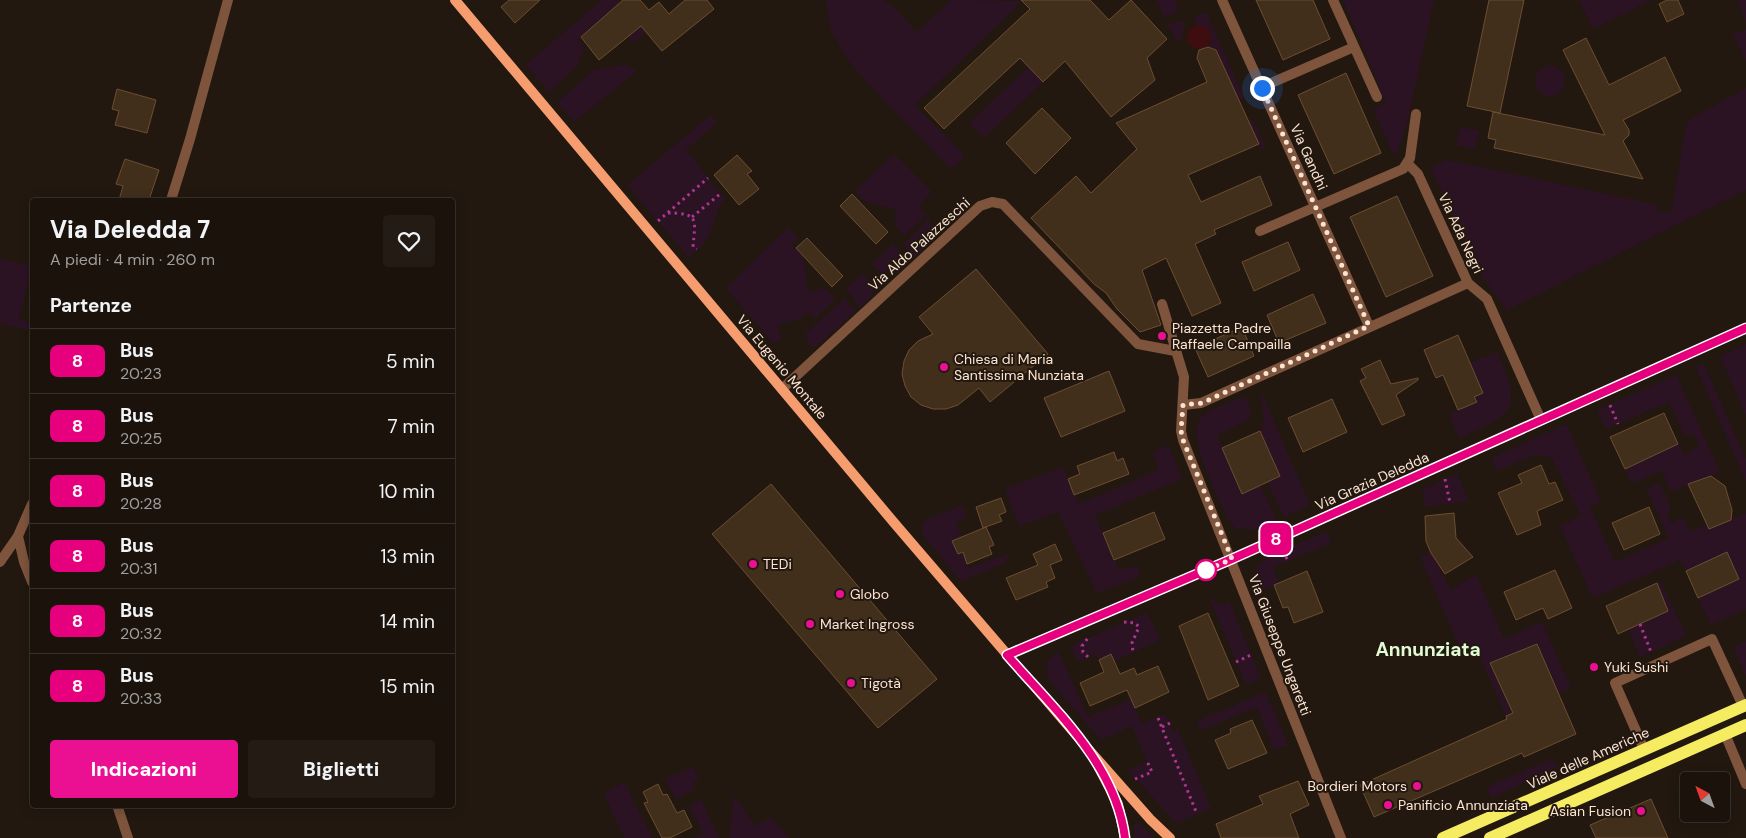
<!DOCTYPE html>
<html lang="it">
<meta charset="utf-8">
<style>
body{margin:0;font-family:"DM Sans",sans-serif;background:#231b14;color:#f1f3f6;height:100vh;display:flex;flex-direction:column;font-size:19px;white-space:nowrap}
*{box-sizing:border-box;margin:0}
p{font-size:16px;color:#9f9e9d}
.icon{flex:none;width:28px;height:28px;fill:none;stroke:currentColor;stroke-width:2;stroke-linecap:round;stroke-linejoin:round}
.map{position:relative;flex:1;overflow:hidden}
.details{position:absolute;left:30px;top:198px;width:425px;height:610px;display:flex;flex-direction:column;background:#1a120b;border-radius:5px;box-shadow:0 2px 12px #0003,0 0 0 1px #38322c}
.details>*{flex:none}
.badge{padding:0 10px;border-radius:8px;font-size:18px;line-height:32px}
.needle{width:32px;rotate:319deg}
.controls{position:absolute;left:1680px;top:772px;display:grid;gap:10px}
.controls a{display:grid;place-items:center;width:50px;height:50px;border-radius:5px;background:#1a120b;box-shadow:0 2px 12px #0003,0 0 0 1px #38322c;font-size:25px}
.you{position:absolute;width:25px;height:25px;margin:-12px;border:4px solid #fff;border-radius:50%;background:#1a73e8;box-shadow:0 0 0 8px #1a73e833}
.map>.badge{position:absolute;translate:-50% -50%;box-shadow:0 0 0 2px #fff}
h2{padding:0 20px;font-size:19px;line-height:45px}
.round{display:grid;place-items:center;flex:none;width:52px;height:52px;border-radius:5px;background:#231b14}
.overview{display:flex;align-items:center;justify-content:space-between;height:85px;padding:0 20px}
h1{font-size:24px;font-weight:800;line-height:38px}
.action{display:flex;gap:10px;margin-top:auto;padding:10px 20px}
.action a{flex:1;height:58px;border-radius:5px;background:#eb0f91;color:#fff;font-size:20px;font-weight:800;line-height:58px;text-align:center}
.action a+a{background:#231b14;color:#f1f3f6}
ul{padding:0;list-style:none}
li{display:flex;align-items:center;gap:15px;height:65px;padding:0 20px;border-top:1px solid #38322c}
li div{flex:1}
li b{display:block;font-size:19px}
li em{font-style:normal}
li .badge{min-width:55px;font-weight:700;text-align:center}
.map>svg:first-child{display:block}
</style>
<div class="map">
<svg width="1746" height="838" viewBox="0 0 1746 838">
<rect width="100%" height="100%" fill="#22180f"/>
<path fill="#2b1324" d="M602,0H619L646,32L634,43L607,14L578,39L584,48L577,66L549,92L526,65Z
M826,0H884L887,4L889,2L917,32L951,0L1022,1L915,105L965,156L951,169L864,79L845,56L831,30Z
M1156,0H1176L1178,11L1165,17Z
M1343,0H1434L1407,124L1395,158L1373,110L1386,103Z
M1579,0H1652L1593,29Z
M1738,0H1746V24Z
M1201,13L1207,14L1244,98L1239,100L1216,50L1208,47L1212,41L1204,26L1197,25L1195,16Z
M1180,21L1185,24L1181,40L1177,41L1167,24Z
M1746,29V61L1733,34Z
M1047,50L1043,82L984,138L969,123Z
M625,65L637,71L574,122L557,102L594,70Z
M1535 81a15 15 0 1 1 30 0a15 15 0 1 1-30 0Z
M1746,88V190L1507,310L1475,267L1431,168L1447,160L1658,205L1656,211L1671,212L1686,125L1692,118Z
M711,115L717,123L686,150L725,199C712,215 714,232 704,244C700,249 693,253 688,257L627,185Z
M1253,119L1266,148L1261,150L1248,121Z
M1460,127L1479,131L1475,149L1456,145Z
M894,154L932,192L919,206L926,215L904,236L894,224L897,210L865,202L855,191Z
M930,217L931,229L936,237L916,257L903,245Z
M789,227L798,238L791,245L803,256L808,292L824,288L836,299L816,318L811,313L803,314L802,318L778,324L781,339L774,344L726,288Z
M893,244L909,263L899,272H880L872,265Z
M0,259L32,266L19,319L32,323V331L0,323Z
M863,274L874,286L870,299L860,308L846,289Z
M845,298L856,311L815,348L809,344L805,334Z
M1746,344V416L1720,356Z
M1497,352C1523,411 1515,414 1459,438L1449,415L1476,402L1470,363Z
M1703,363L1746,459V482L1696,367Z
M1676,375L1720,472L1671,492L1662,471L1631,484L1625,469L1678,444L1684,454L1699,447L1694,433L1685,436L1669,402L1606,429L1597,410Z
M1260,389L1310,505L1284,517L1267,482L1260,431L1264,421Z
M1245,396L1251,412L1249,420L1217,435L1242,494L1260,485L1277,520L1254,530L1235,528L1227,518C1219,498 1186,437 1200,419C1209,408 1232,402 1245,396Z
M1567,424L1601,502L1590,507L1615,562L1669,538L1646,489L1659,483L1671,507L1667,514L1671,523L1683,518L1690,532L1706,524L1709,529L1746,513V609L1711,625L1698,598L1739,579L1727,552L1686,571L1680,560L1593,598L1560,526L1581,516L1552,458L1536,455L1496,471L1491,458Z
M1168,445L1182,479L1095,515L1119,569L1138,566L1140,576L1097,593L1058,512L1019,526L1005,489L1063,467L1079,504L1159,470L1152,453Z
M1457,474L1469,501L1424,507L1423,489Z
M962,505L967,517L956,523L962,537L952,541L958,554L963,552L969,568L1009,553L1005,563L961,581L923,535L922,527L927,519Z
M1326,532L1331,543L1273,567L1279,583L1256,593C1252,584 1253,572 1260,564C1270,553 1311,539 1326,532Z
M1431,553L1451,590L1476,574L1504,639L1542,622L1571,688L1559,693L1537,644L1490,663L1513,713L1506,716L1477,651L1464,657L1420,557Z
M1661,581L1686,636L1640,657L1628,629L1668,611L1657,583Z
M1209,597L1220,605L1230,603L1261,678L1246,685Z
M1147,612L1160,640L1115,661L1111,654L1099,660L1096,653L1077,662L1071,646Z
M1746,641V677L1733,647Z
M1058,651L1088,717L1131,699L1142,724L1166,714L1173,731L1178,729L1211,808L1176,823L1127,770L1147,761L1132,726L1101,740L1049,680L1046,662Z
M1266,692L1288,745L1274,750L1257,707L1201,730L1197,721Z
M1551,759L1559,767L1491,798L1486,787Z
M692,767L699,779L693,783L695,789L676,799L665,779Z
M624,782L652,838H624L604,793Z
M734,795L755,826L771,818L789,838H729Z
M701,799L719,838H694L703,833L689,806Z
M1138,822L1154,838H1135L1134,826Z"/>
<path fill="#3d0d0f" d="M1187 37a12 12 0 1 1 24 0a12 12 0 1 1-24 0Z"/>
<path fill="#412f1c" stroke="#6c4e30" d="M509,0H540L515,23L501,7Z
M623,0H640L649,10L659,2L669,14L685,0H707L714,9L662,51L641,26L599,60L581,37Z
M1021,0H1090L1109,20L1131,0L1167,39L1147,58L1155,80L1111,117L1065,61L1043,82L1020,58L944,129L924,108L1030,9Z
M1256,0H1313L1330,39L1283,60Z
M1489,0H1524L1500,113L1467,106Z
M1667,0H1678L1684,14L1667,22L1659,4Z
M1586,38L1609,85L1665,57L1681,91L1623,120L1629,130V135L1623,141L1643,179L1494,148L1496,140L1488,138L1493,112L1605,135L1563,50Z
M1208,47L1216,50L1259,144L1188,175L1201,202L1260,176L1272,205L1214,230L1216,234L1195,244L1221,303L1192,316L1166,258L1142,270L1161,325L1140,332L1117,309L1106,293L1094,284L1031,218L1076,176L1091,193L1137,149L1116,123L1207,82L1197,58L1199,50Z
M1346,73L1381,153L1334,174L1298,95Z
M117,89L156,100L147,133L115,125L119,111L112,109Z
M1042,108L1071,138L1035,174L1006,143Z
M737,155L752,171L747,174L759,189L739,205L714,175Z
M125,159L159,170L149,200H119L123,186L116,184Z
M852,194L888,232L876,244L840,206Z
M1397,196L1433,276L1386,297L1350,217Z
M807,238L843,276L832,287L796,248Z
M1288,242L1300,270L1254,291L1242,262Z
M976,269L1048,354L990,402L979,388L958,405L946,409H933L921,405L911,397L905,386L902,374L904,361L909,350L918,341L933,334L919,317Z
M1313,294L1326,323L1279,343L1267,315Z
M1242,327L1254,356L1208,377L1195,348Z
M1458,335L1483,393L1474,397L1477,402L1458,410L1443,375L1436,378L1424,350Z
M1380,360L1391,384L1418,378V380L1396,395L1405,415L1382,425L1360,381L1366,378L1361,369Z
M1109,371L1125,411L1061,437L1044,398Z
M1332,399L1347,432L1303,452L1288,418Z
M1664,413L1678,444L1625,469L1610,437Z
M1260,431L1280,476L1242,494L1222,448Z
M1114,452L1117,461L1123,458L1129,474L1074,495L1068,479L1080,474L1077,466Z
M1541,465L1549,484L1555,482L1563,500L1537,511L1541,525L1517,535L1498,493L1522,483L1518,475Z
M1711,476L1725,486L1732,510L1731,520L1709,529L1688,484Z
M771,484L937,679L878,728L712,534Z
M1001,498L1006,512L999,515L1002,521L983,528L976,507Z
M1649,507L1660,534L1624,550L1612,523Z
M1154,512L1165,539L1114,560L1103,533Z
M1454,513L1456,538L1473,557L1445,574L1431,553L1426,541L1425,516Z
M986,527L994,545L989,547L992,554L967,564L963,552L958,554L952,541Z
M1055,544L1062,560L1050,565L1055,578L1046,582L1048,587L1016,600L1006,578L1038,565L1033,554Z
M1727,552L1739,579L1698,598L1686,571Z
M1555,570L1572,608L1548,619L1543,608L1516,620L1504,592Z
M1307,571L1323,612L1294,623L1288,607L1283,608L1274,585Z
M1657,583L1668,611L1618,634L1606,606Z
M1208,613L1239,686L1208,700L1179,626Z
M1537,644L1576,734L1524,757L1522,753L1374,817L1360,785L1507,719L1506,716L1513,713L1490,663Z
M1111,654L1120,674L1134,668L1137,675L1158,666L1169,692L1135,708L1127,690L1090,706L1080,683L1104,672L1099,660Z
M1252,720L1267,753L1228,769L1215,740L1231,733L1230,729Z
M1298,781L1309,805L1290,814L1299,838H1221L1216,824L1263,804L1259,796Z
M658,784L663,795L667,794L677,813L684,810L692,827L670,838H662L644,803L648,802L643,792Z
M1651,799L1668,838H1596L1590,825Z"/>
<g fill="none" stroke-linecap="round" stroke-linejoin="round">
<path stroke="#ac368f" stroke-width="3" stroke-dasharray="2.5 4" stroke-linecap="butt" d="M668,213C700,213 695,220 693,247L697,249
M692,217L720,194
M658,221L708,178
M1610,405L1618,424
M1445,479L1450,503
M1283,551L1288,561
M1124,622L1135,623L1139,627L1132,643L1133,652
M1640,624L1651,652
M1088,657L1083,652L1082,646L1088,638
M1236,662L1251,655
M1158,718L1197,814
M1162,727L1170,723
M1135,779L1152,772L1147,761"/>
<path stroke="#7e543d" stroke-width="10" d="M1725,734L1746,784
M1644,749L1615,683L1712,639L1743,706"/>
<path stroke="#7e543d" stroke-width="10" d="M1222,0L1369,326
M1333,0L1377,97
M1262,87L1354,47
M1408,164L1418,174L1468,283L1487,299L1541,420
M171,200L190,139L228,0
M1260,231L1403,169L1410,158L1416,114
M1162,304L1184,377L1181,431L1183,440L1341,838
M782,389L980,206L992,202L1003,204L1138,344L1175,351
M1183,405L1201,403L1468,283
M18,536L24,562L32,582
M0,562L18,536L32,504
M1007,655L1232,559L1746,328
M117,805L128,838"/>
<path stroke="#f69d70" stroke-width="10" d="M455,0L896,525L1089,750L1150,819L1170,838
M1099,768L1118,804L1125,838"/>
<path stroke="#f5ec61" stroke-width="12" d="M1443,838L1746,705
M1490,838L1746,725"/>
</g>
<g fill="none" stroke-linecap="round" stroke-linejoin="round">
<defs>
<path id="line" d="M1125,838C1116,764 1053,708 1007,655L1232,559L1746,328"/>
</defs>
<use href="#line" stroke="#fff" stroke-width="11"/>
<use href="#line" stroke="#e6007e" stroke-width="8"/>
<path stroke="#fce4d3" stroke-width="5" stroke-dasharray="0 9" d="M1206,570L1199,573L1232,559L1183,440L1181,431L1183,405L1202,403L1369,326L1262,88"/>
</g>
<g fill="#eb0f91" stroke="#22180f" stroke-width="2">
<circle cx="1162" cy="336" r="5"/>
<circle cx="944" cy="367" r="5"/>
<circle cx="753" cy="564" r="5"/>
<circle cx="840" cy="594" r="5"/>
<circle cx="810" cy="624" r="5"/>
<circle cx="1594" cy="667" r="5"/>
<circle cx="851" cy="683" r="5"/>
<circle cx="1417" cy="786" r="5"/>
<circle cx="1388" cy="805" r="5"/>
<circle cx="1641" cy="811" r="5"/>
</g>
<circle fill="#fff" stroke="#e6007e" stroke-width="2.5" cx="1206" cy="570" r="10"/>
<g text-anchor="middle" stroke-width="4" stroke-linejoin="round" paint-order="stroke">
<g font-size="14" fill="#fce4d3" stroke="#22180f">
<text transform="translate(1309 157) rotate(66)" y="5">Via Gandhi</text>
<text transform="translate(1461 233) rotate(65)" y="5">Via Ada Negri</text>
<text transform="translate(919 244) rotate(-42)" y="5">Via Aldo Palazzeschi</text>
<text transform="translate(782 367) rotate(50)" y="5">Via Eugenio Montale</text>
<text transform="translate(1372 481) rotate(-24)" y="5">Via Grazia Deledda</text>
<text transform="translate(1280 645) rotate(69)" y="5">Via Giuseppe Ungaretti</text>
<text transform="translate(1588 758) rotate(-24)" y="5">Viale delle Americhe</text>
</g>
<g font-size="14" fill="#fce4d3" stroke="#22180f" text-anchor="start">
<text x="1172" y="333">Piazzetta Padre<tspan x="1172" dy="16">Raffaele Campailla</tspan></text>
<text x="954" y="364">Chiesa di Maria<tspan x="954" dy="16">Santissima Nunziata</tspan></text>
<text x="763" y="569">TEDi</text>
<text x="850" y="599">Globo</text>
<text x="820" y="629">Market Ingross</text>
<text x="1604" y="672">Yuki Sushi</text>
<text x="861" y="688">Tigotà</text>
<text x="1407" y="791" text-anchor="end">Bordieri Motors</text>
<text x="1398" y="810">Panificio Annunziata</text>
<text x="1631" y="816" text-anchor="end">Asian Fusion</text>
</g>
<g font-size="19" font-weight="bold" fill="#e1fcd4" stroke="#22180f">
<text x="1428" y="656">Annunziata</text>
</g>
</g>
</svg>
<div class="controls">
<a><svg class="needle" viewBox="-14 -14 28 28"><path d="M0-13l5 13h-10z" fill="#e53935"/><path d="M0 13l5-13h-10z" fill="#9f9e9d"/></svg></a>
</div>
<div class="you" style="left:1262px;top:88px"></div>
<b class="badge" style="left:1276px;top:539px;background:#e6007e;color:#fff">8</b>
<section class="details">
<div class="overview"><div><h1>Via Deledda 7</h1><p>A piedi · 4 min · 260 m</p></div><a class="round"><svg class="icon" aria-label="heart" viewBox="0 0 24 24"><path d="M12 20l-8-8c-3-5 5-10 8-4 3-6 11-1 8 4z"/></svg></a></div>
<h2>Partenze</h2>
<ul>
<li><span class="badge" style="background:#e6007e;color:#fff">8</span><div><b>Bus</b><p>20:23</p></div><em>5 min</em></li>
<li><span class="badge" style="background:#e6007e;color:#fff">8</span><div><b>Bus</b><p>20:25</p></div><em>7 min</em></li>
<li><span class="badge" style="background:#e6007e;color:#fff">8</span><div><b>Bus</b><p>20:28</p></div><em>10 min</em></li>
<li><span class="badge" style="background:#e6007e;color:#fff">8</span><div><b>Bus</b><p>20:31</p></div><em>13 min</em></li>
<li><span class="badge" style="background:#e6007e;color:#fff">8</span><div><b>Bus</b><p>20:32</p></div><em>14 min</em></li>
<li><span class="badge" style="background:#e6007e;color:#fff">8</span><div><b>Bus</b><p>20:33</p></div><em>15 min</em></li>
</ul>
<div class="action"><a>Indicazioni</a><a>Biglietti</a></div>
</section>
</div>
